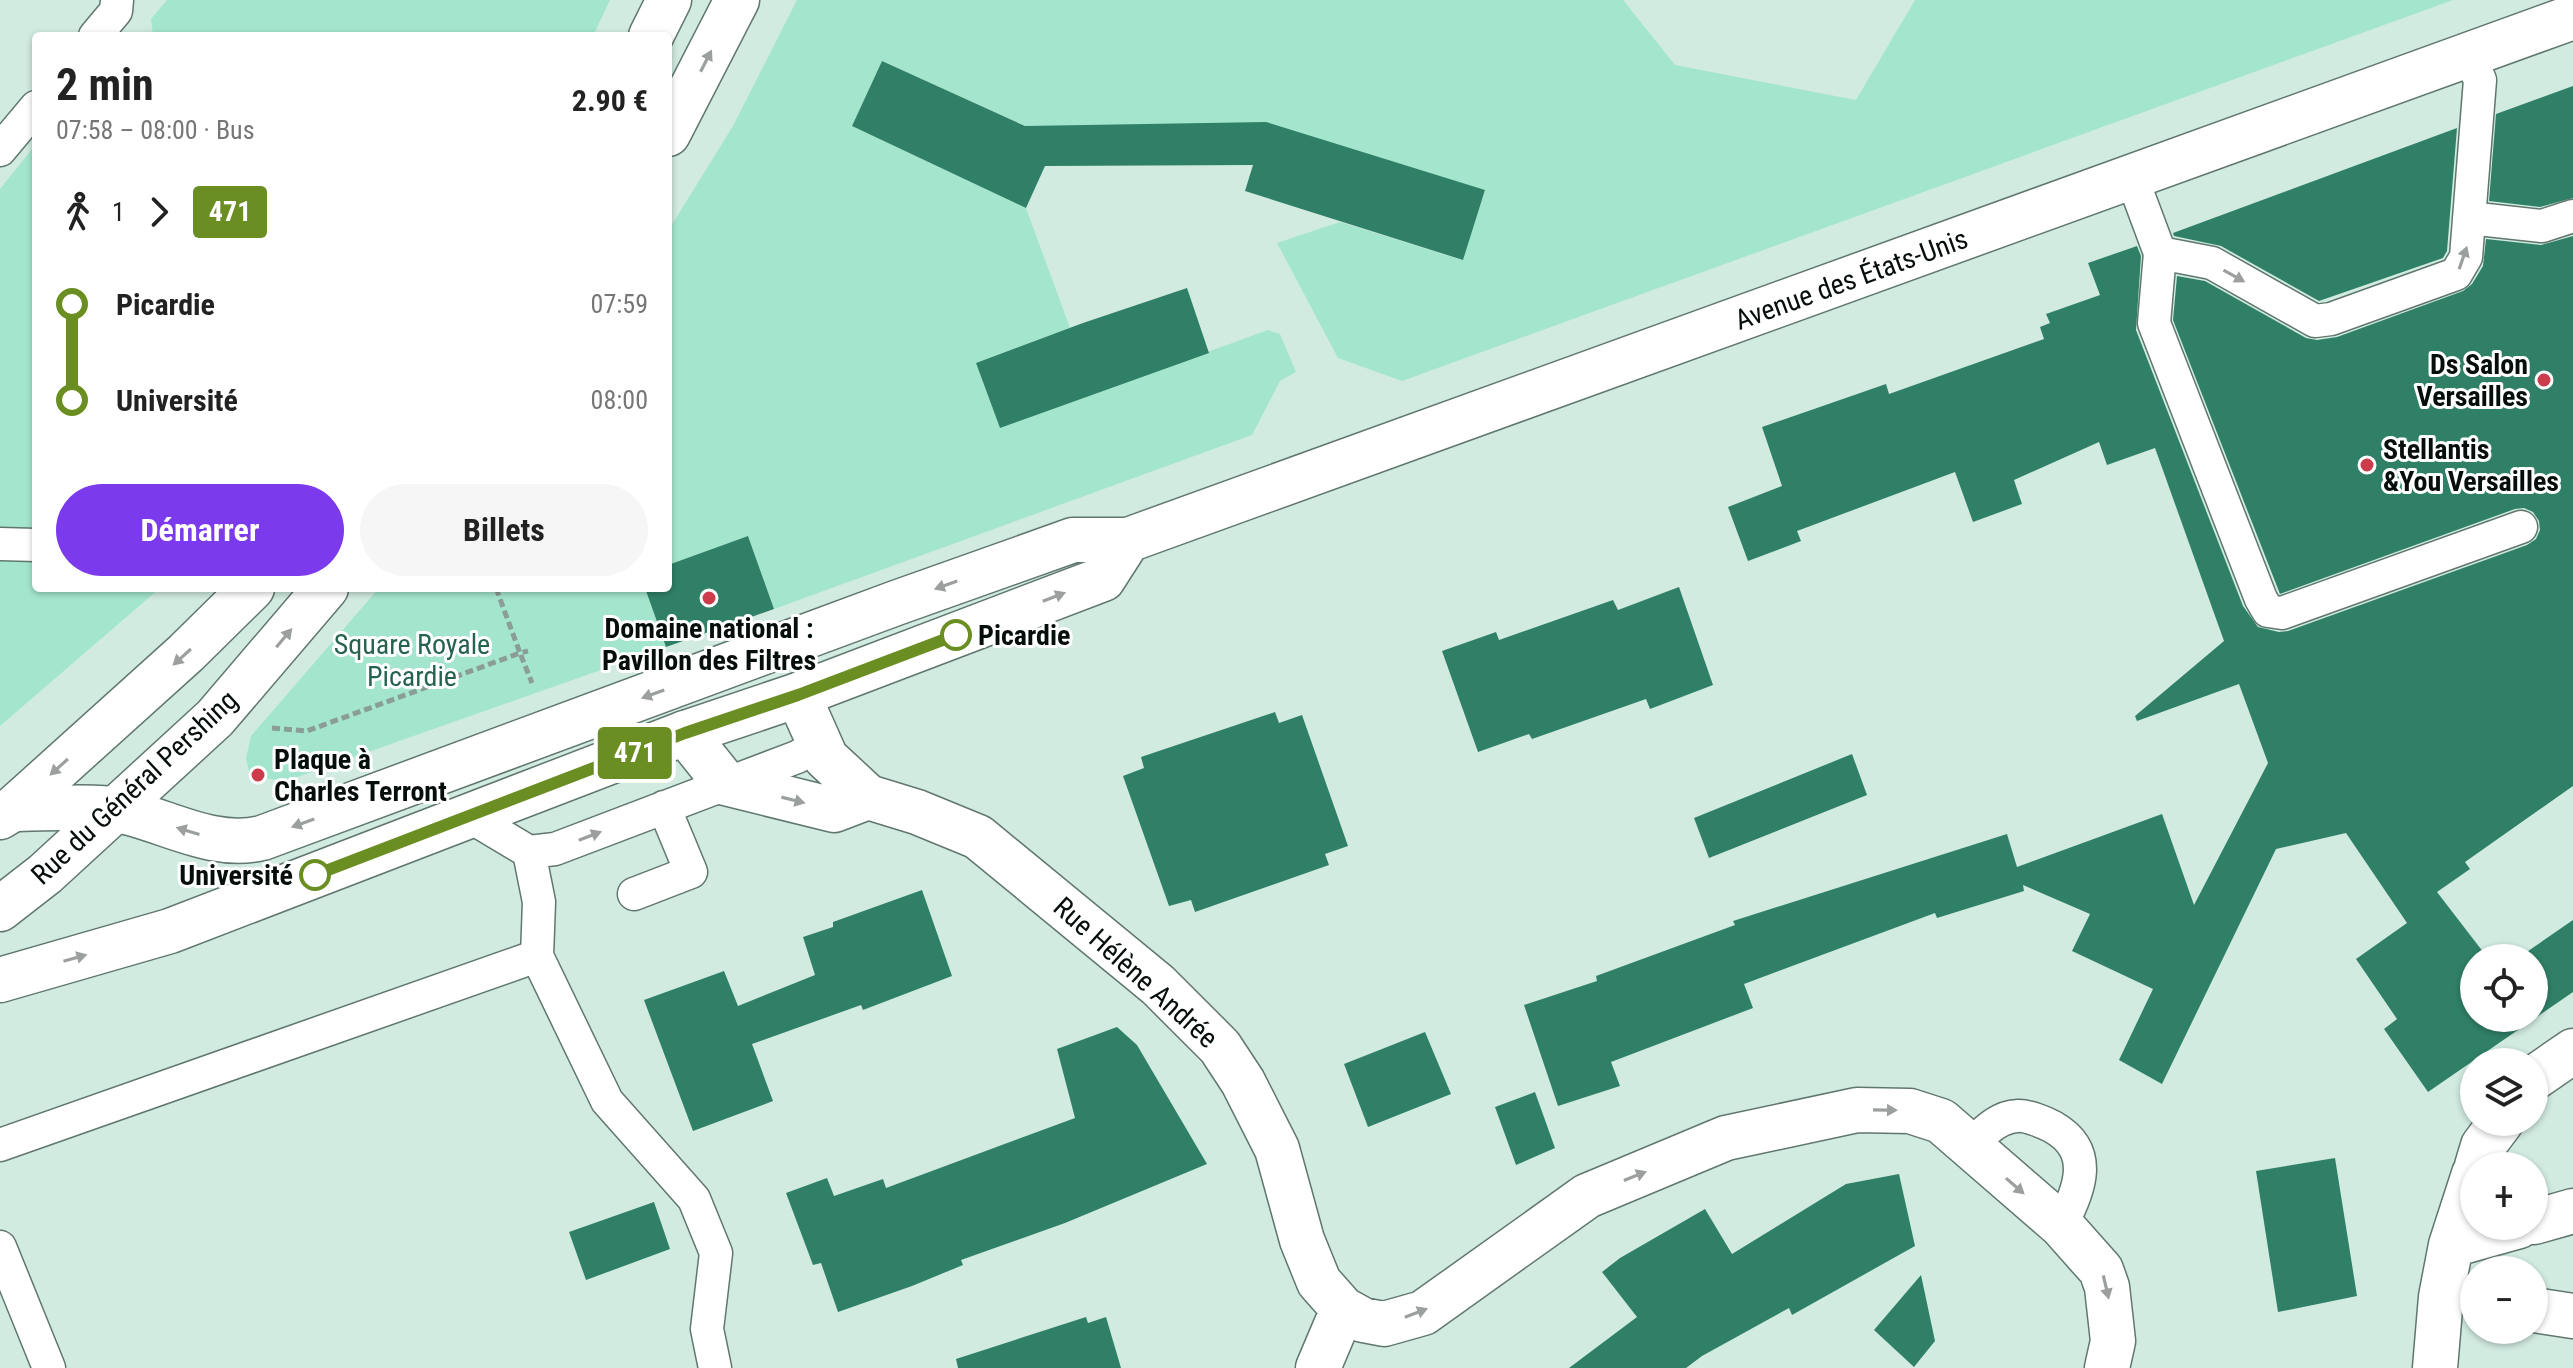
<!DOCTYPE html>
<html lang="fr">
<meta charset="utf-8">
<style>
body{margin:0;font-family:"Roboto Condensed",sans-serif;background:#f6f6f6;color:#222;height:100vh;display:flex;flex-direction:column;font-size:30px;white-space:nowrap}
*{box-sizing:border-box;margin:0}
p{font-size:26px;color:#767676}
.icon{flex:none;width:44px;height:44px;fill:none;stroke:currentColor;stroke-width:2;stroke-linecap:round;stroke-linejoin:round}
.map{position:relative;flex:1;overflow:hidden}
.details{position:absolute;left:32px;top:32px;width:640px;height:560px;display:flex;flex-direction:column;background:#fff;border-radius:8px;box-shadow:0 2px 6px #0004}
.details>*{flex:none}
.badge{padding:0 16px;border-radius:6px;font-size:28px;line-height:52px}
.tools{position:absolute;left:2460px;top:944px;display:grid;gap:16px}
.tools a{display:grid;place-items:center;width:88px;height:88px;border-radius:50%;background:#fff;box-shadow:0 2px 6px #0004;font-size:40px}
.map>.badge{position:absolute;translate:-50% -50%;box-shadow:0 0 0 4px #fff}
.legs{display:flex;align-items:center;gap:12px;height:88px;padding:0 24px;font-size:26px}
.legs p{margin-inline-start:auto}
.overview{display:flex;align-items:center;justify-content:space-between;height:136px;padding:0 24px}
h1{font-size:44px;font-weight:700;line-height:60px}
.cta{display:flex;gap:16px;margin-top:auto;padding:16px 24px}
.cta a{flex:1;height:92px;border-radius:48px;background:#7c3aed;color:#fff;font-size:32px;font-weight:700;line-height:92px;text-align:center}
.cta a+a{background:#f6f6f6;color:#222}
ul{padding:0 24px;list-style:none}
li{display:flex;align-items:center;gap:28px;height:96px;font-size:30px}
li i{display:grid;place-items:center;width:12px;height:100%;margin:0 10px;background:currentColor}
li i::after{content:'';width:20px;height:20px;margin:-10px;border:6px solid;border-radius:50%;background:#fff}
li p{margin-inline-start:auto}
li:first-child i{background:linear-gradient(#0000 50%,currentColor 0)}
li:last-child i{background:linear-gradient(currentColor 50%,#0000 0)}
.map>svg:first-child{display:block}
</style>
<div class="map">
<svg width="2573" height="1368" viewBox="0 0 2573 1368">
<rect width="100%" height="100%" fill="#d1ebe1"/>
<path fill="#a4e6cd" d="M167,0H610L593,36H153L151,19Z
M797,0H1623L1675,65L1856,100L1915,0H2453L1402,381L1338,358L1277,243L1340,222L1462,260L1485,191L1057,140L882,61L852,126L1026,208L1070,328L976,363L1000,427L1268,330L1280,334L1296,372L1280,381L1252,435L774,609L748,536L668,565V231L733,126Z
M36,144V588H160L0,726V189Z
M379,588H645L666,647L286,781L262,778L249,771L246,758L251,736Z"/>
<path fill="#308068" d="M882,61L1025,126L1266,122L1485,190L1463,260L1245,191L1253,165L1045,166L1026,208L852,126Z
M2573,86V198L2540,207L2489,201L2496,114Z
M2457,128L2447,251L2443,258L2319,301L2221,246L2174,236L2173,233Z
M2573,236V786L2465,862L2470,869L2437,892L2487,957L2504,946L2513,958H2474V1018H2534V958H2518L2573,920V992L2428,1092L2384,1029L2397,1019L2356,959L2407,923L2346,833L2276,849L2162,1084L2119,1060L2153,989L2072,951L2090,914L2023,885L2024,891L1937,918L1935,913L1744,984L1753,1008L1611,1062L1620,1086L1558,1106L1524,1005L1597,981L1596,976L1735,925L1733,921L2007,834L2017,867L2162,814L2194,905L2268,763L2239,684L2137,721L2135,716L2224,641L2155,448L2107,465L2099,442L2014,480L2022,504L1973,522L1955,472L1797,531L1801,541L1748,561L1728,507L1782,486L1762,427L1886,384L1889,394L2044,339L2040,327L2050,323L2046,314L2100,295L2088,263L2137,246L2141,256L2136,330L2243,606L2258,627L2279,632L2288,631L2527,545L2536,539L2540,530L2539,521L2533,512L2524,508L2515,509L2280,594L2173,320L2177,276L2205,281L2306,338L2317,340L2337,337L2463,291L2472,284L2483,266L2486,239L2541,245Z
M1187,288L1209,353L1000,428L976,363L1083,323Z
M748,536L774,609L666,647L645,588H668V565Z
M1679,587L1713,685L1650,709L1646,699L1532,739L1529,734L1478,752L1442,651L1496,632L1499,640L1613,600L1618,610Z
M1275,712L1279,723L1302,715L1348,846L1325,854L1329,865L1195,912L1191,900L1169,906L1123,776L1144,768L1141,757Z
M1852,754L1867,795L1709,858L1694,818Z
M922,890L952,976L863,1010L861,1005L752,1044L773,1101L693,1131L644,1000L724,971L738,1006L815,975L803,937L833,927V922Z
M1117,1027L1137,1045L1207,1164L1065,1223L961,1260L963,1265L912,1286L838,1312L821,1263L813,1265L786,1193L827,1178L834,1196L883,1179L886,1188L1075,1118L1057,1049Z
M1425,1032L1451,1094L1368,1127L1344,1064Z
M1535,1092L1555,1148L1516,1165L1495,1107Z
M2335,1158L2357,1296L2278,1312L2256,1171Z
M1899,1174L1915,1246L1792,1315L1789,1308L1702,1356L1686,1368H1569L1637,1317L1602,1272L1620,1258L1705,1209L1732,1254L1846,1184Z
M654,1202L670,1249L586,1280L569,1232Z
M1921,1275L1935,1341L1914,1367L1874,1330Z
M1086,1317L1088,1323L1106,1317L1121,1368H958L956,1359Z"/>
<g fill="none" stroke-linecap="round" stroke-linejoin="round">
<defs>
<path id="service" d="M95,36L116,11L117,0
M0,150L36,107
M2132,178L2160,253L2154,323L2261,599L2268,611L2282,613L2521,527
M2469,218L2542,226L2573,216
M2160,253L2212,263L2315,321L2331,319L2456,274L2466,257L2480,80L2469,55
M0,544L36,545
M469,816L529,852L555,849L797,757L820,745
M529,852L539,902L537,956L607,1101L694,1199L716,1253L707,1329L715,1368
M634,894L691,872L664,807
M0,1145L537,956
M1969,1146C1983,1134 1997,1117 2017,1116C2026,1115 2044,1122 2053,1127C2095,1151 2080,1190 2061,1225
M0,1247L49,1368"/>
<path id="minor" d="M798,695L826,758L868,797L917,812L978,837L1158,985L1220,1047L1243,1082L1277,1149L1302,1240L1319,1282L1343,1309L1363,1320L1384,1324L1423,1313L1587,1196L1726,1138L1857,1110L1910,1111L1941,1121L2061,1225L2101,1270L2107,1287L2113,1341L2107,1368
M685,733L725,783L834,810L868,797
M2534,1078L2573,1051
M2477,1166L2483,1146L2501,1122
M2534,1222L2573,1211
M2451,1245L2519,1226
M2534,1310L2573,1316
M1318,1368L1343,1309
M2435,1368L2441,1297L2451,1245L2474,1174"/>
<path id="secondary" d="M13,809C42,809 91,805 118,810C166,820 213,850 262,838L896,603L1073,540H1128L2573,17
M0,980L170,931L685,733L798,695L1103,579L1128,540"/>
<path id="primary" d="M651,36L669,0
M668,134L737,0
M0,817L13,809L186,653L252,588
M0,909L45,874L215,718L326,588"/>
</defs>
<use href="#service" stroke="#60776e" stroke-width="35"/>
<use href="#minor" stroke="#60776e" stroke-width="47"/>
<use href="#secondary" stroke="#60776e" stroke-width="47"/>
<use href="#primary" stroke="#60776e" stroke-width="47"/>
<path stroke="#8a9d96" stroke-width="5" stroke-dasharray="8 4" stroke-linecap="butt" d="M496,588L520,653L528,651
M272,728L307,731L520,653L532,683"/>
<use href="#service" stroke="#fff" stroke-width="32"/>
<use href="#minor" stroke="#fff" stroke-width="44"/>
<use href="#secondary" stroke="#fff" stroke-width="44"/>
<use href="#primary" stroke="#fff" stroke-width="44"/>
</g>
<defs><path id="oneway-solid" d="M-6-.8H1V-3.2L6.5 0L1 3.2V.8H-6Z" transform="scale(2)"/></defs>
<g fill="#9b9f9d">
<use href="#oneway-solid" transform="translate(706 61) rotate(-63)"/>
<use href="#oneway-solid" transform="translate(2463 258) rotate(-71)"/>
<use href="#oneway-solid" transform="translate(2234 276) rotate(29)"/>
<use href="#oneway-solid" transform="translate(946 585) rotate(160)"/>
<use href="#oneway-solid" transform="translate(1054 597) rotate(-21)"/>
<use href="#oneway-solid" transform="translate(284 638) rotate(-50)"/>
<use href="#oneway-solid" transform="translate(182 657) rotate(138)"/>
<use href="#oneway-solid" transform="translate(653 694) rotate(160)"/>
<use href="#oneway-solid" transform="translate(59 767) rotate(138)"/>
<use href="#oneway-solid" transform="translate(793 800) rotate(14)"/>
<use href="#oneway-solid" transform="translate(303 823) rotate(160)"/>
<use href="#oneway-solid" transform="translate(188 831) rotate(-163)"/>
<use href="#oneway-solid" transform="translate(590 836) rotate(-21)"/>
<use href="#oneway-solid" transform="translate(75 958) rotate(-16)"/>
<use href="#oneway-solid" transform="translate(1885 1110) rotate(1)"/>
<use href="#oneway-solid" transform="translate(1635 1176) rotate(-22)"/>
<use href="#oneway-solid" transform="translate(2015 1186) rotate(41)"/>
<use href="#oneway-solid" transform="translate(2106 1287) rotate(77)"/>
<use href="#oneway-solid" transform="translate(1416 1313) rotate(-21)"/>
</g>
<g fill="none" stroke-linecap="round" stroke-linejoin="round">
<defs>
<path id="line-1" d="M315,875L685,733L798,695L956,635"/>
</defs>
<use href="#line-1" stroke="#fff" stroke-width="18"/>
<use href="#line-1" stroke="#6b8e23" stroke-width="12"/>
</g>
<g fill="#cc3c4b" stroke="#fff" stroke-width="3">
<circle cx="2544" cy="380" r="8"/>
<circle cx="2367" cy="465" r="8"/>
<circle cx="709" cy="598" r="8"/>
<circle cx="258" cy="775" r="8"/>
</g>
<g fill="#fff" stroke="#6b8e23" stroke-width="4">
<circle cx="956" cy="635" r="14"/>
<circle cx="315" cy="875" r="14"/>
</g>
<g text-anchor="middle" stroke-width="6" stroke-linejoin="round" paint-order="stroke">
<g font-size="28" fill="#060e0b" stroke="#fff">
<text transform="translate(1851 279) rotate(-20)" y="10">Avenue des États-Unis</text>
<text transform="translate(134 787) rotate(-43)" y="10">Rue du Général Pershing</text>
<text transform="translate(1136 972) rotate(42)" y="10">Rue Hélène Andrée</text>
</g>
<g font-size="28" font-weight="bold" fill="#060e0b" stroke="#fff" text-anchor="start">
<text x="2528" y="374" text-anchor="end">Ds Salon<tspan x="2528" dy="32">Versailles</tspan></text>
<text x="2383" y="459">Stellantis<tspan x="2383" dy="32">&amp;You Versailles</tspan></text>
<text x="709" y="638" text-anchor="middle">Domaine national :<tspan x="709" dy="32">Pavillon des Filtres</tspan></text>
<text x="274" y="769">Plaque à<tspan x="274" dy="32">Charles Terront</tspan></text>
</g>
<g font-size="28" font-weight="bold" fill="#060e0b" stroke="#fff" text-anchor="start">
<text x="978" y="645">Picardie</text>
<text x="293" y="885" text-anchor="end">Université</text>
</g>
<g font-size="28" fill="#25624f" stroke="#fff">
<text x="412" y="654">Square Royale<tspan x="412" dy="32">Picardie</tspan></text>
</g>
</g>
</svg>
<div class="tools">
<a><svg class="icon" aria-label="locate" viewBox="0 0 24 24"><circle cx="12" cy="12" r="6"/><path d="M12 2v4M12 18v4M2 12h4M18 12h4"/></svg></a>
<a><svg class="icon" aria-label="layers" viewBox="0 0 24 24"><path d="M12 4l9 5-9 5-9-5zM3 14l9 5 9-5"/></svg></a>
<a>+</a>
<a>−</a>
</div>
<b class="badge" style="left:635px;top:753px;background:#6b8e23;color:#fff">471</b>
<section class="details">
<div class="overview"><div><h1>2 min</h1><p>07:58 – 08:00 · Bus</p></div><b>2.90 €</b></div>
<div class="legs"><svg class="icon" aria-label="walk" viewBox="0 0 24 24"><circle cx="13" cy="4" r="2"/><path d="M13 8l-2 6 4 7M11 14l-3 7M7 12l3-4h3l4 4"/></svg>1<svg class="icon" aria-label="forward" viewBox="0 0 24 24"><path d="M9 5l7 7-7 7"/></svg><b class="badge" style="background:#6b8e23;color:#fff">471</b></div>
<ul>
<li><i style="color:#6b8e23"></i><b>Picardie</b><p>07:59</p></li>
<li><i style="color:#6b8e23"></i><b>Université</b><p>08:00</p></li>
</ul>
<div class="cta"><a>Démarrer</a><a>Billets</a></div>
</section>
</div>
